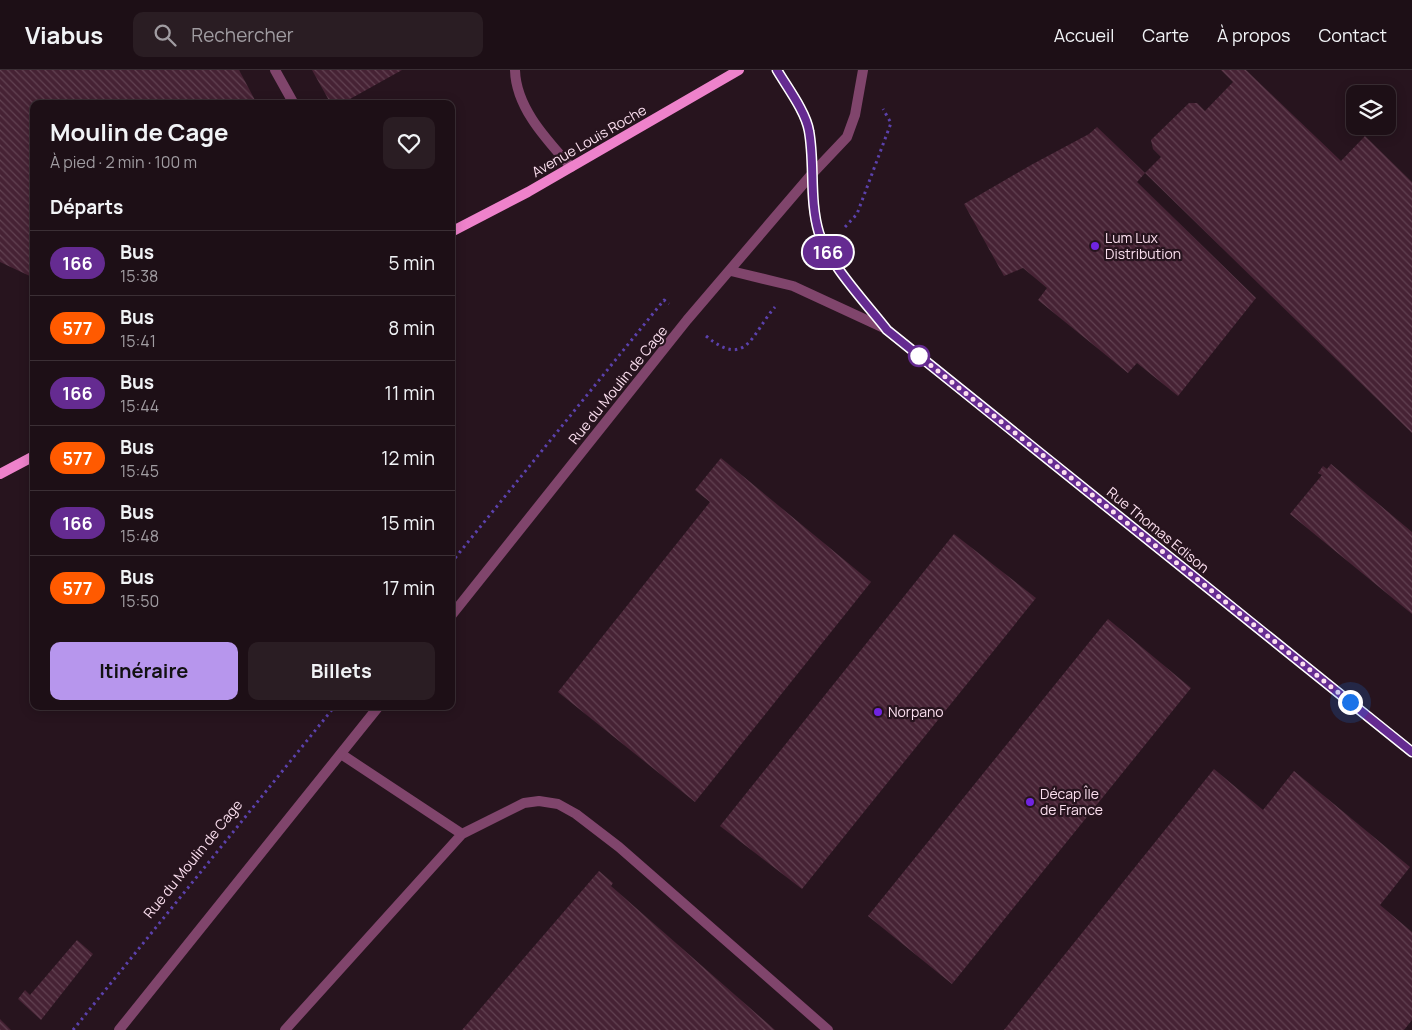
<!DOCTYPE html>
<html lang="fr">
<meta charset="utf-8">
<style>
body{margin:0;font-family:Manrope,sans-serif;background:#2a1d23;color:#f1f3f6;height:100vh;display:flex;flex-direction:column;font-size:19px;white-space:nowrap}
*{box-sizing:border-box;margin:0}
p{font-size:16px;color:#a09ca1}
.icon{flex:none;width:28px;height:28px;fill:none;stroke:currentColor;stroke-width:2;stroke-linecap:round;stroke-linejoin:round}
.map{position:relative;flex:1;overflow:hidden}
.drawer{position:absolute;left:30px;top:30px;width:425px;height:610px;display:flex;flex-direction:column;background:#1d0f16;border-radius:10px;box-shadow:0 2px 12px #0003,0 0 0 1px #3b2f35}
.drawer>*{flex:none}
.badge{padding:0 10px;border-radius:16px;font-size:18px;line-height:32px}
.fabs{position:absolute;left:1346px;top:15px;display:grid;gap:10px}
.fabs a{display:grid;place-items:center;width:50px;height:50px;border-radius:10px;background:#1d0f16;box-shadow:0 2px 12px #0003,0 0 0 1px #3b2f35;font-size:25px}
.you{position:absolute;width:25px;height:25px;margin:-12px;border:4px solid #fff;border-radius:50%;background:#1a73e8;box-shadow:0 0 0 8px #1a73e833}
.map>.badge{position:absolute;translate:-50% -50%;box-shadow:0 0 0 2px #fff}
h2{padding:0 20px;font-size:19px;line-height:45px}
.round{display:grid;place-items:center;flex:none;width:52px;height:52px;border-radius:10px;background:#2a1d23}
.overview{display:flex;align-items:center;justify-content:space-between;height:85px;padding:0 20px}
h1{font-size:24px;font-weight:700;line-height:38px}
.button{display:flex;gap:10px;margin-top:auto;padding:10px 20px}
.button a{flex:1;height:58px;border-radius:10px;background:#b796ed;color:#111;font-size:20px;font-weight:700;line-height:58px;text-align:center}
.button a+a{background:#2a1d23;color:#f1f3f6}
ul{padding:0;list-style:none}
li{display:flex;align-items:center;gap:15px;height:65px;padding:0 20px;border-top:1px solid #3b2f35}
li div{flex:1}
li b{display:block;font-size:19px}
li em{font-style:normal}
li .badge{min-width:55px;font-weight:700;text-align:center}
header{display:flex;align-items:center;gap:30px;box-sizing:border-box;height:70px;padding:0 25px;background:#1d0f16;border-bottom:1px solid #3b2f35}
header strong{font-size:24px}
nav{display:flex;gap:28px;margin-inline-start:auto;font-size:18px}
.search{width:350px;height:45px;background:#2a1d23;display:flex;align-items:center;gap:12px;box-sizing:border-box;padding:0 18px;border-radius:10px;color:#a09ca1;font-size:19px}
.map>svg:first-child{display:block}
</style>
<header>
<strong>Viabus</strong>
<div class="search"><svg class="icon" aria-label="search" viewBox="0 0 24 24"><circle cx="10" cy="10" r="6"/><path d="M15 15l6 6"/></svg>Rechercher</div>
<nav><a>Accueil</a><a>Carte</a><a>À propos</a><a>Contact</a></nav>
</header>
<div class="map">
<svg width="1412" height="960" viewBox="0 0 1412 960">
<defs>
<pattern id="building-back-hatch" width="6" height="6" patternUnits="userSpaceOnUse" patternTransform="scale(1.25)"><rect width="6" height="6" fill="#462234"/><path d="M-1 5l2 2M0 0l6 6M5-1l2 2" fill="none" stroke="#624252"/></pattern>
</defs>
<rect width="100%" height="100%" fill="#27141e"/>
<path fill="url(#building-back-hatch)" d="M0,0H239L257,34H34V208L0,192Z
M312,0H402L341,34H331Z
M1221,0H1246L1341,91L1365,66L1412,112V363L1145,103L1161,87L1153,79L1151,70L1189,33H1197L1205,41L1233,12Z
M1097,57L1145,103L1137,112L1256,228L1178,326L1137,293L1128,303L1038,230L1047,218L1023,198L1004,206L964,134L1031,95L1089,64Z
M721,388L871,512L695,732L558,622L710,432L695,420Z
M1331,394L1412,462V544L1290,444L1322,405L1318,403L1323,396L1327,399Z
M954,464L1036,528L802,819L720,756Z
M1108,549L1191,618L952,914L868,846Z
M1214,699L1263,740L1294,701L1410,797L1380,835L1412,862V950L1404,960H1004Z
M599,801L613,813L611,816L775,960H462Z
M77,870L93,884L41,950L18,929L25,920L30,925Z
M0,949L11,960H0Z"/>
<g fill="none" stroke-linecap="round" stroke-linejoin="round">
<path stroke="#5b41ac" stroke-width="3" stroke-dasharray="2.5 4" stroke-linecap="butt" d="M845,157L857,144L891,53L883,39
M706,266C747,300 752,263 775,237
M451,493L664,230L669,234
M73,960L335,636"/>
<path stroke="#80456c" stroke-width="10" d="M275,0L294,34
M515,0C516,38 547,70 571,97
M341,684L462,764
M285,960L462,764L524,733L539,731L558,734L576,744L619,777L828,960"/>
<path stroke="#80456c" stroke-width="10" d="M777,0C787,17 806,42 809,61C815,94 808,130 819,163C829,194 866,233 887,260L1412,682
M731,201L793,216L886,259
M451,546L687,250L811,105L847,67L855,45L863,0
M119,960L379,636"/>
<path stroke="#ee82cb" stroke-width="10" d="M451,162L528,122L739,0
M0,404L34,386"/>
</g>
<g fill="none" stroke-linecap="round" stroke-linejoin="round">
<defs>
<path id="line" d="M777,0C787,17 806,42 809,61C815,94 809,130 819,163C829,194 866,233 887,260L1412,682"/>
</defs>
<use href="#line" stroke="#fff" stroke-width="11"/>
<use href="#line" stroke="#652b91" stroke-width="8"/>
<path stroke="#fbdfef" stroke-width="5" stroke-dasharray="0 9" d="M919,286L918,285L1350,632"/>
</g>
<g fill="#7024e1" stroke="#27141e" stroke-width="2">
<circle cx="1095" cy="176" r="5"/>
<circle cx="878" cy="642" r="5"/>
<circle cx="1030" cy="732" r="5"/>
</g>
<circle fill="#fff" stroke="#652b91" stroke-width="2.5" cx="919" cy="286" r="10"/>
<g text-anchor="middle" stroke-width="4.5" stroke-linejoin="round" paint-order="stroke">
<g font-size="14" fill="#fbdfef" stroke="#27141e">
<text transform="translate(589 71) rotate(-30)" y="5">Avenue Louis Roche</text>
<text transform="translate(618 315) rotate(-51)" y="5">Rue du Moulin de Cage</text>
<text transform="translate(1158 460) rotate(39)" y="5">Rue Thomas Edison</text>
<text transform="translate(193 789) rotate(-51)" y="5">Rue du Moulin de Cage</text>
</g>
<g font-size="14" fill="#fbdfef" stroke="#27141e" text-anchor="start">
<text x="1105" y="173">Lum Lux<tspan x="1105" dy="16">Distribution</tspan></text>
<text x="888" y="647">Norpano</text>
<text x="1040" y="729">Décap Île<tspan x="1040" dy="16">de France</tspan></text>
</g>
</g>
</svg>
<div class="fabs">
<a><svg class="icon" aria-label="layers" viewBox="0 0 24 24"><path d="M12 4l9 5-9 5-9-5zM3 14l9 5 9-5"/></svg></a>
</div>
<div class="you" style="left:1350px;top:632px"></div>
<b class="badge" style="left:828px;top:182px;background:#652b91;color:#fff">166</b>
<section class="drawer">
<div class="overview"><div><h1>Moulin de Cage</h1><p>À pied · 2 min · 100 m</p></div><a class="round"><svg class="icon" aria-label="heart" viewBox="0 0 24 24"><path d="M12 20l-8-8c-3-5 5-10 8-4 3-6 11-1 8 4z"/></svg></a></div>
<h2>Départs</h2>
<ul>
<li><span class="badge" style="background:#652b91;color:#fff">166</span><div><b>Bus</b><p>15:38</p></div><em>5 min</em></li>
<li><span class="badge" style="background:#ff5a00;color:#fff">577</span><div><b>Bus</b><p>15:41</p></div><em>8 min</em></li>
<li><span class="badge" style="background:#652b91;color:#fff">166</span><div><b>Bus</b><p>15:44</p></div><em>11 min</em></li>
<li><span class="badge" style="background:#ff5a00;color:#fff">577</span><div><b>Bus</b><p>15:45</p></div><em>12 min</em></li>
<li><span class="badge" style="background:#652b91;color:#fff">166</span><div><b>Bus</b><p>15:48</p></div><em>15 min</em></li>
<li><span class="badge" style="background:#ff5a00;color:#fff">577</span><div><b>Bus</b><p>15:50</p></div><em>17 min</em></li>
</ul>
<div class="button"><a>Itinéraire</a><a>Billets</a></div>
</section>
</div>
